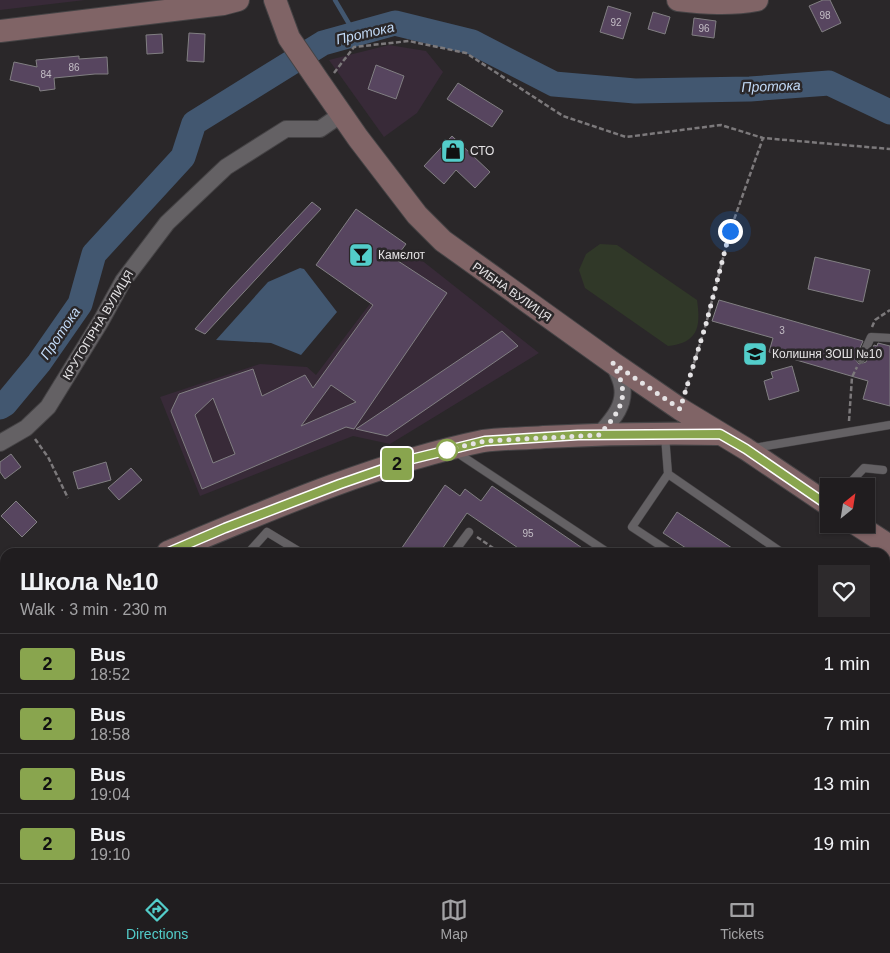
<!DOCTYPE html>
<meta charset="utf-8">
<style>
body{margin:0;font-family:Arial,sans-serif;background:#2d2a2c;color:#f1f3f6;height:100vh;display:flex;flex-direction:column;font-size:19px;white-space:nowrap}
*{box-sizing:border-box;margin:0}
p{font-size:16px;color:#a2a2a4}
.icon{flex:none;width:28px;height:28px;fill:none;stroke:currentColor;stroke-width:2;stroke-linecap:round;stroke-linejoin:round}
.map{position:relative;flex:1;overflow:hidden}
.details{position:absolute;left:0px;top:548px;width:890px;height:336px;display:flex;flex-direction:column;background:#201d1f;border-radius:15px 15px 0 0;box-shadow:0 1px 4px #0004,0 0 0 1px #3d3b3d}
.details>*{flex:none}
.badge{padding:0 10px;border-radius:4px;font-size:18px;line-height:32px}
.needle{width:32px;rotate:30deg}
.controls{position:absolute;left:820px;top:478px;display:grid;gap:10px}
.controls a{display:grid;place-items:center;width:55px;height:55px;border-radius:0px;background:#201d1f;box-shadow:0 1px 4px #0004,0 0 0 1px #3d3b3d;font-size:25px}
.you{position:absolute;width:25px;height:25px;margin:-12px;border:4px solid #fff;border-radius:50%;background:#1a73e8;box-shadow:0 0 0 8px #1a73e833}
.map>.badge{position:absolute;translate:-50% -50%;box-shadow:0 0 0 2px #fff}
.round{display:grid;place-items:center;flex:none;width:52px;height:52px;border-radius:0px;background:#2d2a2c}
.headline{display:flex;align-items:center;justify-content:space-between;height:85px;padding:0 20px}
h1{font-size:24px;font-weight:700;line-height:38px}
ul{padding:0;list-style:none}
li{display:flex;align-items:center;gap:15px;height:60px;padding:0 20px;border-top:1px solid #3d3b3d}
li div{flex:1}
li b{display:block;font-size:19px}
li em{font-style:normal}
li .badge{min-width:55px;font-weight:700;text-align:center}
.dock{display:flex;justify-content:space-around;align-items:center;height:70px;border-top:1px solid #3d3b3d;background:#201d1f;font-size:14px;color:#a2a2a4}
.dock a{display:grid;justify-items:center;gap:2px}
.dock .on{color:#53cdca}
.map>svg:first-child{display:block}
</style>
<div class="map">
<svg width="890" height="883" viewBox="0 0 890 883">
<rect width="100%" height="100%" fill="#2a2729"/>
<path fill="#382a38" d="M0,0H85L0,10Z
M389,45L426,51L443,72L417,113L384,137L329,60Z
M410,251L539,353L390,444L353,436L200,496L160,397L260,364L307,367L316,375Z"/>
<path fill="#303828" d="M600,244L617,245L697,300C701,327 698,343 668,346L585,288L579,270L586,254Z
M772,879H818L824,883H769Z"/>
<path fill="#425770" d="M300,268L304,269L337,312L301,355L271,343L216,340L268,282Z"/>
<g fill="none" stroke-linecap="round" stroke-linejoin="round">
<path stroke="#425770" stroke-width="4.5" d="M335,0L355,34"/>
<path stroke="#425770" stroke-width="25" d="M0,407L5,404L39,363L80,304L94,254L183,157L194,123L323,43L395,23L472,42L554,84L635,91L750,89L829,83L890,112"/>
</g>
<path fill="#57455f" stroke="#817f82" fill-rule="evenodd" d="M823,0H830L841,23L822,32L809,6Z
M608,6L631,13L623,39L600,32Z
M653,12L670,17L665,34L648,29Z
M694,18L716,21L714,38L692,35Z
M189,33L205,34L204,62L187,61Z
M162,34L163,53L147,54L146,35Z
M79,56V59L107,57L108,74H95L54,78L55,89L40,91L39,87L10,80L14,62L37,67L36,60Z
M376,65L404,76L396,99L368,89Z
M458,83L503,111L492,127L447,99Z
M452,136L490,172L475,188L456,170L444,184L424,166Z
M312,202L321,209L205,334L195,329L231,288Z
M356,209L406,244L395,259L447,293L354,429L346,427L202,489L171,411L179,394L253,369L262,396L305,375L313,388L373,305L316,265ZM331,385L356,402L301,426ZM213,398L235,454L213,463L195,415Z
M815,257L870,270L863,302L808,289Z
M719,300L863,341L855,359L859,364L866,362L874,345L877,346L878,343L890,346V406L863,399L868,381L769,352L773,338L712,321Z
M502,331L518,346L387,436L356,429Z
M792,366L799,391L769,400L764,381L773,378L771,372Z
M11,454L21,467L5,479L0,472V462Z
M106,462L111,480L78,489L73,472Z
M131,468L142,480L119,500L108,488Z
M445,485L460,496L465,489L481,501L492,486L588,552H524L467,513L440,552H399Z
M16,501L37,522L22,537L1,516Z
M677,512L738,552H692L663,533Z"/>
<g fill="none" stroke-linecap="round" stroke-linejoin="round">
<defs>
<path id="lane" d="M861,359L871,337L890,338
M665,436L668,474L632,527L670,552
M754,448L890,425
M456,452L607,552
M668,474L781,552
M847,486L864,468L883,470
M249,552L267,532L300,552
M454,552L469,532
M885,604L890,608
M885,799L890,803
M885,869L890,872
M377,879L383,883
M475,879L481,883
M666,883L669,879"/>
<path id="street" d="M599,435C611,421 626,406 622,386C621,378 616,370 613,363
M0,443L26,428L48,407L101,321L123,281L167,223L226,167L286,129H320L342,114
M566,883L568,879"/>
<path id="secondary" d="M275,0L289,38L317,79L358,138L417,215L443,241L613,363L680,409L746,449L829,505
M678,0C705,3 730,5 757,0
M0,31L223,4L238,0
M856,524L890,546
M168,552C268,510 377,463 483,441C503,438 524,439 544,437C602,434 660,433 718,434
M0,684L5,678"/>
</defs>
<use href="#lane" stroke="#454345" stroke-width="9"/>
<use href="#street" stroke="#454345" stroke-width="18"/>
<use href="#secondary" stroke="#454345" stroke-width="24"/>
<path stroke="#7c797b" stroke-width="2.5" stroke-dasharray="5 2.5" stroke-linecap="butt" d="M334,73L354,47L409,41L466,53L563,116L626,137L721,125L763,138
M872,327L875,320L890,310
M685,392L706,324L730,231L763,138L890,149
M849,421L852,377L857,367
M35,439L48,457L68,498
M477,537L499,552
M0,710L5,704
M200,879L201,883
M646,879L652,883"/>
<use href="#lane" stroke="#646164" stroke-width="8"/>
<use href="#street" stroke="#646164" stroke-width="16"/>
<use href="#secondary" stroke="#806466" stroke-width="22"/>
</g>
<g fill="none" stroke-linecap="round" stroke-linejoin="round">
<defs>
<path id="line" d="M169,552L225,528L340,484L412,459L485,441L578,435L720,434L746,449L829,506"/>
</defs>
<use href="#line" stroke="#fff" stroke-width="11"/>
<use href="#line" stroke="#89a54e" stroke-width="8"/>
<path stroke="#e5e3e5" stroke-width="5" stroke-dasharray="0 9" d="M447,450L485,441L599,435C611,421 626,406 622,386C621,378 616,370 613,363L680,409L706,324L730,231"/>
</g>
<defs>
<symbol id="shop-square" viewBox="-11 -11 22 22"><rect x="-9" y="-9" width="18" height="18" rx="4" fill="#53cdca" stroke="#2a2729"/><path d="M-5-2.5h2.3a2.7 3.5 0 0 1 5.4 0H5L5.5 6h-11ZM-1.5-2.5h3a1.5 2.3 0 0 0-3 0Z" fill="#111"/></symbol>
<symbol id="bar-square" viewBox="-11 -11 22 22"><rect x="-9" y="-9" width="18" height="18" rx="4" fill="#53cdca" stroke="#2a2729"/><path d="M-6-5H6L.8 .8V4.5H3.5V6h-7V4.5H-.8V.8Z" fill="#111"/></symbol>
<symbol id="school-square" viewBox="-11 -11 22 22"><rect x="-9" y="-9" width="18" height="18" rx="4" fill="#53cdca" stroke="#2a2729"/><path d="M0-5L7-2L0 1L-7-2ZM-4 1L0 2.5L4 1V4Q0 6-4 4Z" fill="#111"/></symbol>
</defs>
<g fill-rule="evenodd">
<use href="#shop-square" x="439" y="137" width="28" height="28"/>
<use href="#bar-square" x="347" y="241" width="28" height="28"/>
<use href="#school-square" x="741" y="340" width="28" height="28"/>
</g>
<circle fill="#fff" stroke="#89a54e" stroke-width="2.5" cx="447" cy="450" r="10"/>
<g text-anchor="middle" stroke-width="5" stroke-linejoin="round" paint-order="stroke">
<g font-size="10" fill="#c2bcc4">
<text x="825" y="19">98</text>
<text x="616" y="26">92</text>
<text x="704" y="32">96</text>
<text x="74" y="71">86</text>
<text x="46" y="78">84</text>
<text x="782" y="334">3</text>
<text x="528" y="537">95</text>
</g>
<g font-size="12" fill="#e5e3e5" stroke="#2a2729" text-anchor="start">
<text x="470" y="155">СТО</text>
<text x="378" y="259">Камєлот</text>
<text x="772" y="358">Колишня ЗОШ №10</text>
</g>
<g font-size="12" fill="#e5e3e5" stroke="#2a2729">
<text transform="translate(512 292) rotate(35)" y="4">РИБНА ВУЛИЦЯ</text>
<text transform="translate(98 325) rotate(-59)" y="4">КРУТОГІРНА ВУЛИЦЯ</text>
</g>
<g font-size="14" font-style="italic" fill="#c2daf7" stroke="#2a2729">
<text transform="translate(365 33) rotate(-13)" y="5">Протока</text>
<text transform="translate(771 86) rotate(-2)" y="5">Протока</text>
<text transform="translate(60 333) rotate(-56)" y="5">Протока</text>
</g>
</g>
</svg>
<div class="controls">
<a><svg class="needle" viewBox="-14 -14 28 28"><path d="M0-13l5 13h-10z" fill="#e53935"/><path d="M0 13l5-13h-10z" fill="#a2a2a4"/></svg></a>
</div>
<div class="you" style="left:730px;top:231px"></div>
<b class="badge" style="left:397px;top:464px;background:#89a54e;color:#111">2</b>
<section class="details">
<div class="headline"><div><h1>Школа №10</h1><p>Walk · 3 min · 230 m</p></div><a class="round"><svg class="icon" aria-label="heart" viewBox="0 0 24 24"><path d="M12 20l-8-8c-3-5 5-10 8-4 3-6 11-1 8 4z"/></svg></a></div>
<ul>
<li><span class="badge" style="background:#89a54e;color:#111">2</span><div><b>Bus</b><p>18:52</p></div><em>1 min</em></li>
<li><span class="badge" style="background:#89a54e;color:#111">2</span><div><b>Bus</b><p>18:58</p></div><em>7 min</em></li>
<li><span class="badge" style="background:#89a54e;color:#111">2</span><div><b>Bus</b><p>19:04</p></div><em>13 min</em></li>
<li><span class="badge" style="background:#89a54e;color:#111">2</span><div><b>Bus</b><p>19:10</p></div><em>19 min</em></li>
</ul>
</section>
</div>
<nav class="dock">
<a class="on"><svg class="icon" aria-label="directions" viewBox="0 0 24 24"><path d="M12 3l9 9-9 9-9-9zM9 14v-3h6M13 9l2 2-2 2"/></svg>Directions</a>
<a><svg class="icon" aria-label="map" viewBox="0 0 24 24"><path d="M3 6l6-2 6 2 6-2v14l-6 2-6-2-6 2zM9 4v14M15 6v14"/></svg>Map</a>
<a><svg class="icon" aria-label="tickets" viewBox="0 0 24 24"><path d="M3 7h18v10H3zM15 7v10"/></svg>Tickets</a>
</nav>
